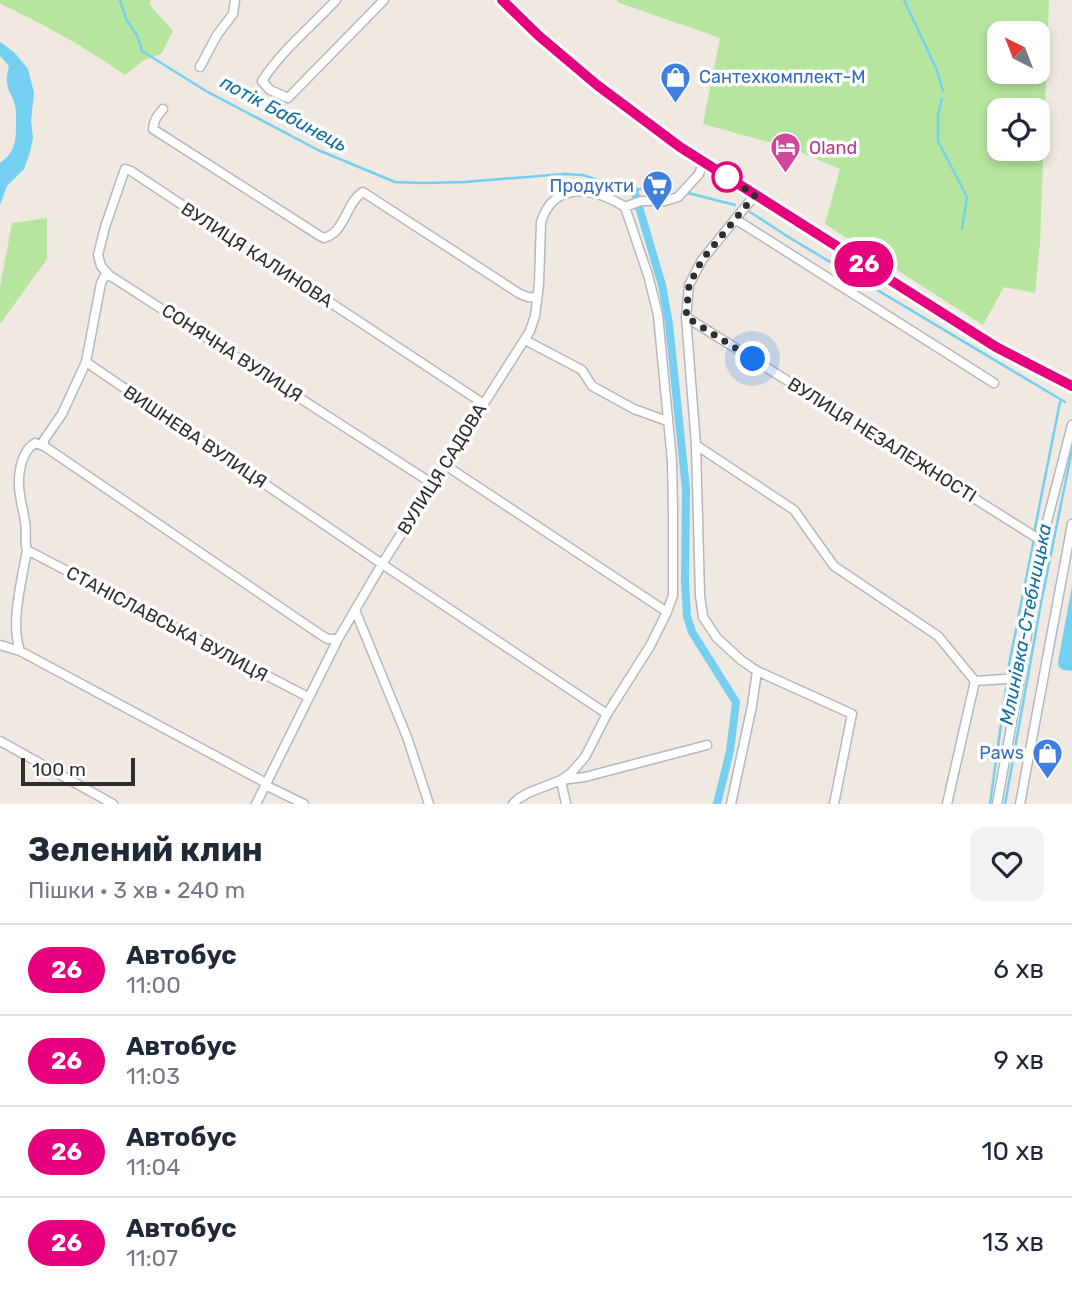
<!DOCTYPE html>
<html lang="uk">
<meta charset="utf-8">
<style>
body{margin:0;font-family:Rubik,sans-serif;background:#f2f2f3;color:#1f2937;height:100vh;display:flex;flex-direction:column;font-size:26px;white-space:nowrap}
*{box-sizing:border-box;margin:0}
p{font-size:23px;color:#747a83}
.icon{flex:none;width:38px;height:38px;fill:none;stroke:currentColor;stroke-width:2;stroke-linecap:round;stroke-linejoin:round}
.map{position:relative;height:804px;overflow:hidden}
.side{display:flex;flex-direction:column;background:#fff;flex:1}
.side>*{flex:none}
.badge{padding:0 14px;border-radius:23px;font-size:24px;line-height:46px}
.needle{width:46px;rotate:318deg}
.tools{position:absolute;left:987px;top:21px;display:grid;gap:14px}
.tools a{display:grid;place-items:center;width:63px;height:63px;border-radius:14px;background:#fff;box-shadow:0 4px 10px #0003;font-size:35px}
.scale{position:absolute;left:21px;bottom:18px;width:114px;box-sizing:border-box;padding-left:7px;border:4px solid #2e2e2e;border-top:0;font-size:19px;line-height:24px;white-space:nowrap;color:#2e2e2e;-webkit-text-stroke:5px #fff;paint-order:stroke}
.you{position:absolute;width:35px;height:35px;margin:-18px;border:5px solid #fff;border-radius:50%;background:#1a73e8;box-shadow:0 0 0 10px #1a73e833}
.map>.badge{position:absolute;translate:-50% -50%;box-shadow:0 0 0 4px #fff}
.round{display:grid;place-items:center;flex:none;width:74px;height:74px;border-radius:14px;background:#f2f2f3}
.summary{display:flex;align-items:center;justify-content:space-between;height:119px;padding:0 28px}
h1{font-size:33px;font-weight:700;line-height:52px}
ul{padding:0;list-style:none}
li{display:flex;align-items:center;gap:21px;height:91px;padding:0 28px;border-top:2px solid #e0e1e3}
li div{flex:1}
li b{display:block;font-size:26px}
li em{font-style:normal}
li .badge{min-width:77px;font-weight:700;text-align:center}
.map>svg:first-child{display:block}
</style>
<div class="map">
<svg width="1072" height="804" viewBox="0 0 1072 804">
<rect width="100%" height="100%" fill="#efe9e1"/>
<path fill="#b6e59e" fill-rule="evenodd" d="M0,0H150V5L173,31L161,54L144,60L125,75C85,47 47,26 3,5L0,3Z
M617,0H1049L1040,243L1035,293L1004,287L983,325L825,224L840,169L791,148L703,124L720,38L617,2ZM1038,33V72H999V33ZM1038,110V149H999V110Z
M47,218V259L0,324V287L12,223Z"/>
<path fill="#75cff0" d="M0,42L14,52L28,69L34,93L31,121L33,138L30,152L24,169L7,186L0,205V163C17,152 16,137 16,119C16,113 16,108 14,102C12,95 7,90 7,82C6,76 8,71 9,66L0,56Z
M1072,586V671L1063,670L1059,667L1058,662Z"/>
<g fill="none" stroke-linecap="round" stroke-linejoin="round">
<path stroke="#75cff0" stroke-width="2.5" d="M120,0L126,19L137,35L142,51L206,91L318,150L395,182L423,183L465,182L564,174L583,175L631,191L640,189
M904,0L936,68L943,91
M942,99L938,114V141L967,197L962,229
M688,193L735,205
M750,212L790,238L1065,402
M1034,533L1060,402
M1008,670L1034,539
M990,804L1006,688
M1005,804L1041,603L1072,450"/>
<path stroke="#75cff0" stroke-width="8" d="M634,190L662,285L669,324L686,489L685,581L687,616L692,632L736,702L730,751L717,804"/>
<defs>
<path id="minor" d="M336,0C312,26 282,50 262,81L270,90L288,98L384,0
M200,67L217,35L233,14L235,0
M163,109C157,116 154,120 153,129L320,236L324,238C345,233 346,202 363,192L520,294L528,297L537,298
M755,195L702,260L689,285L686,317L696,445L700,595L703,617L717,638L741,660L757,671L852,714L834,804
M735,219L994,383
M109,275L101,266L98,255L105,227L125,169L131,171L143,179L484,404
M686,317L1042,541
M525,340L582,370L592,386L634,409L667,421
M86,362L101,283L104,277L109,275L433,484
M696,445L794,510L834,566L938,636L975,681
M44,446V440L62,414L86,362L382,564L607,714
M445,465L667,612
M27,550L308,697
M355,610L407,737L429,804
M0,645L20,651C10,623 22,580 27,550C24,541 27,532 25,522C24,513 21,504 20,495C17,478 20,452 35,443L44,446L321,635L328,639H338
M20,651L266,783
M0,741L113,804
M265,785L304,804
M256,804L338,639L382,564L530,331L535,316L539,284L541,222C554,180 595,188 625,207L641,201H665L678,197L699,174L703,163
M513,804L518,799L528,793L561,780L571,773L585,757L607,714L650,646L667,612L673,595V511L672,461L658,315L648,275L625,207
M566,804L561,780L585,777L707,745
M731,804L752,706L757,671
M947,804L975,681L1020,678L1042,541L1072,425
M997,804L1020,678
M1020,804L1072,524"/>
<path id="major" d="M502,0L539,36L597,85L680,147L996,347L1072,386"/>
</defs>
<use href="#minor" stroke="#b4b7c1" stroke-width="11"/>
<use href="#major" stroke="#c9c9c9" stroke-width="13"/>
<use href="#minor" stroke="#fff" stroke-width="8"/>
<use href="#major" stroke="#f2d163" stroke-width="10"/>
</g>
<g fill="none" stroke-linecap="round" stroke-linejoin="round">
<defs>
<path id="line" d="M502,0L539,36L597,85L680,147L996,347L1072,386"/>
</defs>
<use href="#line" stroke="#fff" stroke-width="16"/>
<use href="#line" stroke="#e6007e" stroke-width="10"/>
<path stroke="#2e2e2e" stroke-width="7" stroke-dasharray="0 12.6" d="M727,177L720,173L755,195L702,260L689,285L686,317L753,359"/>
</g>
<defs>
<symbol id="shop-pin" viewBox="-11 -11 22 30"><path d="M0 17L-7.5 6A9.5 9.5 0 1 1 7.5 6Z" fill="#3f7fe0" stroke="#fff"/><path d="M-5-2.5h2.3a2.7 3.5 0 0 1 5.4 0H5L5.5 6h-11ZM-1.5-2.5h3a1.5 2.3 0 0 0-3 0Z" fill="#fff"/></symbol>
<symbol id="hotel-pin" viewBox="-11 -11 22 30"><path d="M0 17L-7.5 6A9.5 9.5 0 1 1 7.5 6Z" fill="#d1479c" stroke="#fff"/><path d="M-6-4.5h1.5V1H6V5H4.5V3h-9V5H-6ZM-4 0a1.8 1.8 0 1 1 3.6 0ZM.5 0V-2.5h3Q6-2.5 6 0Z" fill="#fff"/></symbol>
<symbol id="supermarket-pin" viewBox="-11 -11 22 30"><path d="M0 17L-7.5 6A9.5 9.5 0 1 1 7.5 6Z" fill="#3f7fe0" stroke="#fff"/><path d="M-6-5.5h2.5l.6 2H6L4.5 2H-2.5L-4.4-4H-6ZM-1.5 3.2a1.3 1.3 0 1 0 .1 0ZM3 3.2a1.3 1.3 0 1 0 .1 0Z" fill="#fff"/></symbol>
</defs>
<g fill-rule="evenodd">
<use href="#shop-pin" x="658" y="60" width="35" height="47"/>
<use href="#hotel-pin" x="768" y="130" width="35" height="47"/>
<use href="#supermarket-pin" x="640" y="168" width="35" height="47"/>
<use href="#shop-pin" x="1030" y="736" width="35" height="47"/>
</g>
<circle fill="#fff" stroke="#e6007e" stroke-width="3.5" cx="727" cy="177" r="14"/>
<g text-anchor="middle" stroke-width="7" stroke-linejoin="round" paint-order="stroke">
<g font-size="18" fill="#366cbe" stroke="#fff" text-anchor="end">
<text x="699" y="83" text-anchor="start">Сантехкомплект-М</text>
<text x="634" y="192">Продукти</text>
<text x="1024" y="759">Paws</text>
</g>
<g font-size="18" fill="#b23c85" stroke="#fff" text-anchor="start">
<text x="809" y="154">Oland</text>
</g>
<g font-size="18" fill="#2e2e2e" stroke="#fff">
<text transform="translate(257 255) rotate(33)" y="6">ВУЛИЦЯ КАЛИНОВА</text>
<text transform="translate(232 353) rotate(33)" y="6">СОНЯЧНА ВУЛИЦЯ</text>
<text transform="translate(195 437) rotate(34)" y="6">ВИШНЕВА ВУЛИЦЯ</text>
<text transform="translate(882 440) rotate(32)" y="6">ВУЛИЦЯ НЕЗАЛЕЖНОСТІ</text>
<text transform="translate(442 469) rotate(-58)" y="6">ВУЛИЦЯ САДОВА</text>
<text transform="translate(167 624) rotate(28)" y="6">СТАНІСЛАВСЬКА ВУЛИЦЯ</text>
</g>
<g font-size="19" font-style="italic" fill="#0d6fa3" stroke="#fff">
<text transform="translate(284 113) rotate(28)" y="7">потік Бабинець</text>
<text transform="translate(1025 624) rotate(-79)" y="7">Млинівка-Стебницька</text>
</g>
</g>
</svg>
<div class="tools">
<a><svg class="needle" viewBox="-14 -14 28 28"><path d="M0-13l5 13h-10z" fill="#e53935"/><path d="M0 13l5-13h-10z" fill="#747a83"/></svg></a>
<a><svg class="icon" aria-label="locate" viewBox="0 0 24 24"><circle cx="12" cy="12" r="6"/><path d="M12 2v4M12 18v4M2 12h4M18 12h4"/></svg></a>
</div>
<div class="scale">100 m</div>
<div class="you" style="left:753px;top:359px"></div>
<b class="badge" style="left:864px;top:264px;background:#e6007e;color:#fff">26</b>
</div>
<section class="side">
<div class="summary"><div><h1>Зелений клин</h1><p>Пішки · 3 хв · 240 m</p></div><a class="round"><svg class="icon" aria-label="heart" viewBox="0 0 24 24"><path d="M12 20l-8-8c-3-5 5-10 8-4 3-6 11-1 8 4z"/></svg></a></div>
<ul>
<li><span class="badge" style="background:#e6007e;color:#fff">26</span><div><b>Автобус</b><p>11:00</p></div><em>6 хв</em></li>
<li><span class="badge" style="background:#e6007e;color:#fff">26</span><div><b>Автобус</b><p>11:03</p></div><em>9 хв</em></li>
<li><span class="badge" style="background:#e6007e;color:#fff">26</span><div><b>Автобус</b><p>11:04</p></div><em>10 хв</em></li>
<li><span class="badge" style="background:#e6007e;color:#fff">26</span><div><b>Автобус</b><p>11:07</p></div><em>13 хв</em></li>
</ul>
</section>
